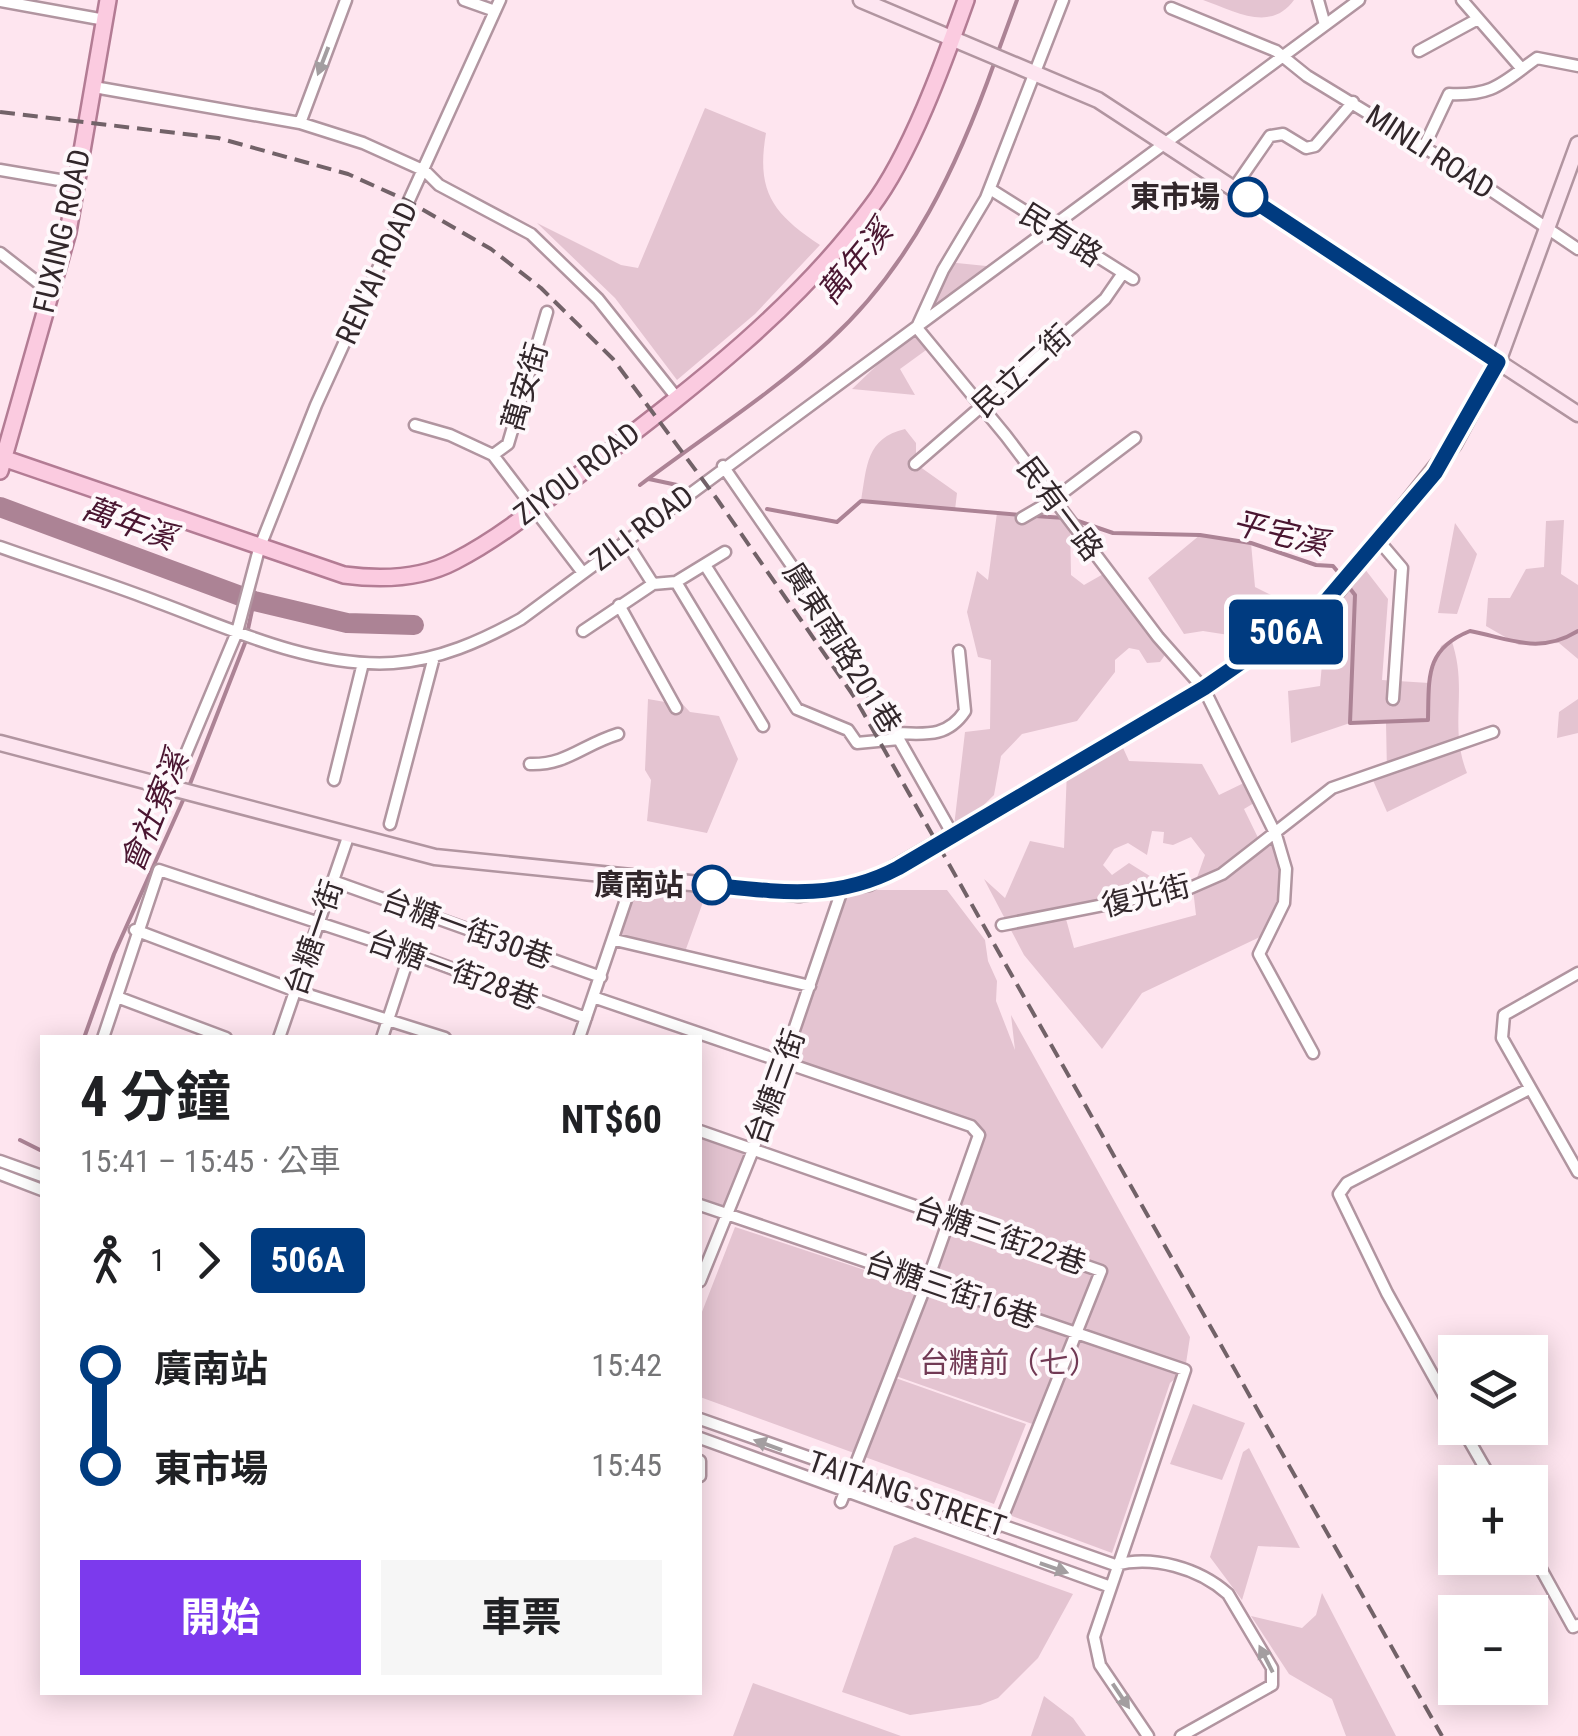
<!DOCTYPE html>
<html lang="zh-TW">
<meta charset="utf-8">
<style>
body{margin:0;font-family:"Roboto Condensed","Noto Sans TC",sans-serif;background:#f6f6f6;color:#202124;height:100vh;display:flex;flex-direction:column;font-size:38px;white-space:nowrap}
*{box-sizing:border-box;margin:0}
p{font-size:32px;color:#757577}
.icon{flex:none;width:55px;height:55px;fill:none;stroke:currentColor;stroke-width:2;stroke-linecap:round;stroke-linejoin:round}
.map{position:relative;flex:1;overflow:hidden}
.panel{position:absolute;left:40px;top:1035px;width:662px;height:660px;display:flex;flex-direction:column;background:#fff;border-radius:0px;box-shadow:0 5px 25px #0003}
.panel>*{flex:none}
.badge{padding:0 20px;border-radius:8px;font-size:35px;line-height:65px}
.fabs{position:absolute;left:1438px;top:1335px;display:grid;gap:20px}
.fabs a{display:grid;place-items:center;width:110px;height:110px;border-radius:0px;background:#fff;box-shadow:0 5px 25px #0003;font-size:50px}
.map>.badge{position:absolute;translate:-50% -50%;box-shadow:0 0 0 5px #fff}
.legs{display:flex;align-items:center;gap:15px;height:110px;padding:0 40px;font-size:32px}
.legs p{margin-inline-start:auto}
.overview{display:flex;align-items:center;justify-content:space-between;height:170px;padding:0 40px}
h1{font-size:55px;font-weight:700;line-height:75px}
.action{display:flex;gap:20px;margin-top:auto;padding:20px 40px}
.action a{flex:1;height:115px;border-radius:0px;background:#7c3aed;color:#fff;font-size:40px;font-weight:700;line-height:115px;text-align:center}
.action a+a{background:#f6f6f6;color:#202124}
ul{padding:0 40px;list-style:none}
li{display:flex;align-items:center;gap:35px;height:100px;font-size:38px}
li i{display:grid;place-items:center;width:15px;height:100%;margin:0 12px;background:currentColor}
li i::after{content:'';width:25px;height:25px;margin:-12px;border:8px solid;border-radius:50%;background:#fff}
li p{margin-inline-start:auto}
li:first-child i{background:linear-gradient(#0000 50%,currentColor 0)}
li:last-child i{background:linear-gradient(currentColor 50%,#0000 0)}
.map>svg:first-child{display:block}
</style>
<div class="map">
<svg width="1578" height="1736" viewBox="0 0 1578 1736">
<rect width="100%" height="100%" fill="#fee5ef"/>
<path fill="#e4c4d1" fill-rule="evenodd" d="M1203,0H1294C1270,33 1235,11 1203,0Z
M705,108L766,133C756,191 772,213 820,245L755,314L677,380L615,298L537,223L621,265L638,268Z
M947,262L996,267L917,328L933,345L900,369L915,395L852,389L914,330Z
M905,429L916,443V464L957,493L955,510L861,501C867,466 866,438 905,429Z
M997,513L1070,519L1071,575L1084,585L1112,569L1172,645L1160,662L1147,663L1139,650L1129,648L1115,660V672L1077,721L1022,734L1001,756L994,795L953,835L965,732L990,729L991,660L978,657L967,612L977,571L988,580Z
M1564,520L1561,574L1578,585V659L1559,643L1519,645L1486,626L1488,598H1510L1526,569L1544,567L1546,521Z
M1455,523L1477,554L1457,614L1438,613Z
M1200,535L1251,543L1255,587L1275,597L1270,619L1296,623L1248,638L1203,631L1184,634L1148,578Z
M1361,564L1388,599L1382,680L1429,683L1441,646L1451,639C1469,689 1448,725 1467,773L1387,812L1372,778L1387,772L1386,722L1350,723L1291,743L1288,691L1320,686L1326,620L1320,608Z
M672,693L690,712L719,716L738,759L707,833L647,821L651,780L645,770L648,699L665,702Z
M1578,699V733L1557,738L1559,712Z
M1119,739L1129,761L1202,764L1219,795L1250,780L1259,800L1244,809L1264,850L1279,840L1284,910L1279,928L1142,993L1102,1049L1024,955L984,879L1005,898L1030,841L1064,848L1067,769ZM1152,831L1164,832L1163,843L1173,845L1191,837L1205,855L1193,889L1196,915L1074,948L1066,919L1171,895L1161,883L1129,863L1112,875L1103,865L1114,849L1128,843L1147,855Z
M634,876L707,891L686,949L615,940Z
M842,890H947L985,940L988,961L997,981L996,1001L1015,1050L1011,1015L1190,1337L1185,1370L1170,1383L1112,1553L1004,1513L1038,1426L890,1374L979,1134L971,1126L785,1063Z
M700,1131L753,1150L726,1215L700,1205Z
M735,1227L922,1289L887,1375L1026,1424L994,1504L700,1397V1317Z
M1193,1404L1245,1423L1222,1480L1170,1464Z
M1249,1448L1300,1548L1258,1546L1242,1600L1210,1557L1243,1452Z
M915,1537L1073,1594L1038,1658L998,1698L980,1705L910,1715L842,1692L894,1546Z
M1322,1593L1396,1736H1346L1332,1699L1289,1674L1251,1616L1302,1628L1316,1615Z
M753,1683L901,1736H733Z
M1044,1696L1073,1718L1086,1736H1031Z"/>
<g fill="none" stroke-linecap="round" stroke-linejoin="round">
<path stroke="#ac8395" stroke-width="4" d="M998,52L1017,0
M649,479L677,485
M640,485C702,438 771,394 829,341C912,265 958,165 995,61
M767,509L837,522L861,501L1020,515
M1035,516L1065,518
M1075,520L1113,533L1200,535L1251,543L1316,565L1333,566L1343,578
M1348,586L1355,595L1350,723L1428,720C1429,677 1425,649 1470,631C1511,639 1539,655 1578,631
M188,789L245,643L254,601
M84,1038L114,954L184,798
M20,1140L40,1150
M42,1153V1158"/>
<path stroke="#ac8395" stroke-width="20" d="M0,507L254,601L347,623L414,625"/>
<defs>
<path id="street" d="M464,0L495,11
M1318,0L1325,25
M1462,0L1522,69
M0,1L105,20
M1171,8L1276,51L1307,76L1458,168L1578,249
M1419,51L1476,20
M94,87L300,123L363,143L425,171L439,185L531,234L598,299L677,398
M300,123L346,0
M1424,147L1449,94C1494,96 1502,83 1537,58L1578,66
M0,170L77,183
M1234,188L1270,136L1283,134L1306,148L1315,146L1353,102
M990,189L1133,279
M0,253L50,292
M917,327L943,270L986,198L1063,0
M917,328L1006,436L1158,637L1204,689L1276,835L1286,869L1284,903L1259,954L1313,1053
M415,425L450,435L493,455L583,573
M493,455L508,444L547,312
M915,464L1105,299L1123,273
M723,466L841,637L953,835
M1022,518L1053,500L1135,438
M625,540L653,584
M1379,541L1402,568L1393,699
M0,547C48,564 96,579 144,597C222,625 308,668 393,663C439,660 481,641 521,619L1359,0
M705,565L797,709L848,730L857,743L899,739
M676,582L763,726
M619,605L676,708
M583,631L653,584L676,582L725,552
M895,733C925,734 947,738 965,711L959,651
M530,764C567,765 582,745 618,734
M334,780L363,663
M172,787L237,632L259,549L316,405L500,0
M390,824L434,657
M333,881L601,977
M1002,925L1190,888L1222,874L1332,788L1493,732
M135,930L296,991L445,1038
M615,940L810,986
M1578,973L1504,1015L1502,1038L1578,1172
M117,997L226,1038
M593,997L971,1126L979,1135L927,1282L841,1502
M103,1038L159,870L410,953L586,1018
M279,1038L348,837
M382,1038L410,953
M579,1038L634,876
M700,1131L1101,1271L999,1526
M0,1161L42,1176
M0,1174L42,1190
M700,1205L1185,1370L1094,1637L1100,1665L1148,1736
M700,1281L753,1150L842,890
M1455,1415L1387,1293L1339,1194L1347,1183L1529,1089
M700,1419L1115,1565
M1462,1428L1493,1482
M700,1438L1108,1586
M700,1461V1476
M1530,1549L1573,1627L1578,1625
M1115,1565C1153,1555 1199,1568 1228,1594L1272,1668V1685L1181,1736"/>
<path id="secondary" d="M861,0L1098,100L1578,414
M0,743L435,857L799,894L869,883L1204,689L1334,595L1454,444L1498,362L1578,144"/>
<path id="primary" d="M0,457L344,575C381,580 421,579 455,561C506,535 553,494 598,460C697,384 796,308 871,207C910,156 944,62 966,0
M0,471L68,232L108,0"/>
</defs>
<use href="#street" stroke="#b195a0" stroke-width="15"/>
<use href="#secondary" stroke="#b195a0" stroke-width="19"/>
<use href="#primary" stroke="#b37c94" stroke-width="20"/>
<use href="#street" stroke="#fff" stroke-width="10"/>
<use href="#secondary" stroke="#fde5f0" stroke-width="14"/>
<use href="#primary" stroke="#fbcbe0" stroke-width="15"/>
<path stroke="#726268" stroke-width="4" stroke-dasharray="15 8" stroke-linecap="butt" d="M0,112L218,138L348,174L408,201L491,249L541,288L613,359L717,499L855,698L1442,1736"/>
</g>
<defs><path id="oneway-solid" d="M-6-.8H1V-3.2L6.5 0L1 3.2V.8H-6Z" transform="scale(2.5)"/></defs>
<g fill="#a39ea0">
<use href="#oneway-solid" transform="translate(323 61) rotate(111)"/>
<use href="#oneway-solid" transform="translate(768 1445) rotate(-160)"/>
<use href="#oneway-solid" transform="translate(1054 1568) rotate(19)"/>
<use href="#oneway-solid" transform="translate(1266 1659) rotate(-117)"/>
<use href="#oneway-solid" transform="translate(1121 1696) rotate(56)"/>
</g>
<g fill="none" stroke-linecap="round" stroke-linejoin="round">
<defs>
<path id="line-1" d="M712,885C779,892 836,901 898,868L1204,688L1320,608L1435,473L1498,362L1248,197"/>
</defs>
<use href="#line-1" stroke="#fff" stroke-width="22"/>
<use href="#line-1" stroke="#003b80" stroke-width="15"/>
</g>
<g fill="#fff" stroke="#003b80" stroke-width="5">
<circle cx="1248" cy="197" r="18"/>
<circle cx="712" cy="885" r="18"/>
</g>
<g text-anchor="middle" stroke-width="8" stroke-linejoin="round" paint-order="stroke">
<g font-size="30" fill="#32272b" stroke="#fef8fb">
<text transform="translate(1430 152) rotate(33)" y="10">MINLI ROAD</text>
<text transform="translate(62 231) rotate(-77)" y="10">FUXING ROAD</text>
<text transform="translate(1061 235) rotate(32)" y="10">民有路</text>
<text transform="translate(377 273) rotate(-65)" y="10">REN'AI ROAD</text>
<text transform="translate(1022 371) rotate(-42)" y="10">民立二街</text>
<text transform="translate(525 387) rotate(-73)" y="10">萬安街</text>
<text transform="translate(577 474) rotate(-37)" y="10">ZIYOU ROAD</text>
<text transform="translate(1060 509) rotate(53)" y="10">民有一路</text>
<text transform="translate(642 528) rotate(-37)" y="10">ZILI ROAD</text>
<text transform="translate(842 648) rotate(58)" y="10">廣東南路201巷</text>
<text transform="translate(1146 896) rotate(-14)" y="10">復光街</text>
<text transform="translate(467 929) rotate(20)" y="10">台糖一街30巷</text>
<text transform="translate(314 938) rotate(-71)" y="10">台糖一街</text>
<text transform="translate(453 970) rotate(20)" y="10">台糖一街28巷</text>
<text transform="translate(775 1087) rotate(-70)" y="10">台糖三街</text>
<text transform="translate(1000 1236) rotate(19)" y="10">台糖三街22巷</text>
<text transform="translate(951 1290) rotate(19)" y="10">台糖三街16巷</text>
<text transform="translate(907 1494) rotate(19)" y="10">TAITANG STREET</text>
</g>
<g font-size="30" font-weight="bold" fill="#32272b" stroke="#fef8fb" text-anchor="end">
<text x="1220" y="207">東市場</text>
<text x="684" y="895">廣南站</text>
</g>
<g font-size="30" fill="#713954" stroke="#fef8fb">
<text x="1009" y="1373">台糖前（七）</text>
</g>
<g font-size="32" font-style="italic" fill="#4a1631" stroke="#fef8fb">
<text transform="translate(855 262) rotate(-51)" y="11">萬年溪</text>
<text transform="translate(129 523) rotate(20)" y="11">萬年溪</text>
<text transform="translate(1280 533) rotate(14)" y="11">平宅溪</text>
<text transform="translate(154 812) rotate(-68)" y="11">會社寮溪</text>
</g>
</g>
</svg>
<div class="fabs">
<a><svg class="icon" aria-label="layers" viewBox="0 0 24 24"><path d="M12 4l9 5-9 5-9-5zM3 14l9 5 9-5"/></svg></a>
<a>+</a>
<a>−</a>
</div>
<b class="badge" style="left:1286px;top:632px;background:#003b80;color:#fff">506A</b>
<section class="panel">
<div class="overview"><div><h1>4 分鐘</h1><p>15:41 – 15:45 · 公車</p></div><b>NT$60</b></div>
<div class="legs"><svg class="icon" aria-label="walk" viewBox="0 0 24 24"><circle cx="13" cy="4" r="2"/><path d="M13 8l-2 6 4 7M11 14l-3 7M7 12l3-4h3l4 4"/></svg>1<svg class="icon" aria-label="forward" viewBox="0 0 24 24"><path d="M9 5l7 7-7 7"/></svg><b class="badge" style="background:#003b80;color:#fff">506A</b></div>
<ul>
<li><i style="color:#003b80"></i><b>廣南站</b><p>15:42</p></li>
<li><i style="color:#003b80"></i><b>東市場</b><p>15:45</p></li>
</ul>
<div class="action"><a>開始</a><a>車票</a></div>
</section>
</div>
